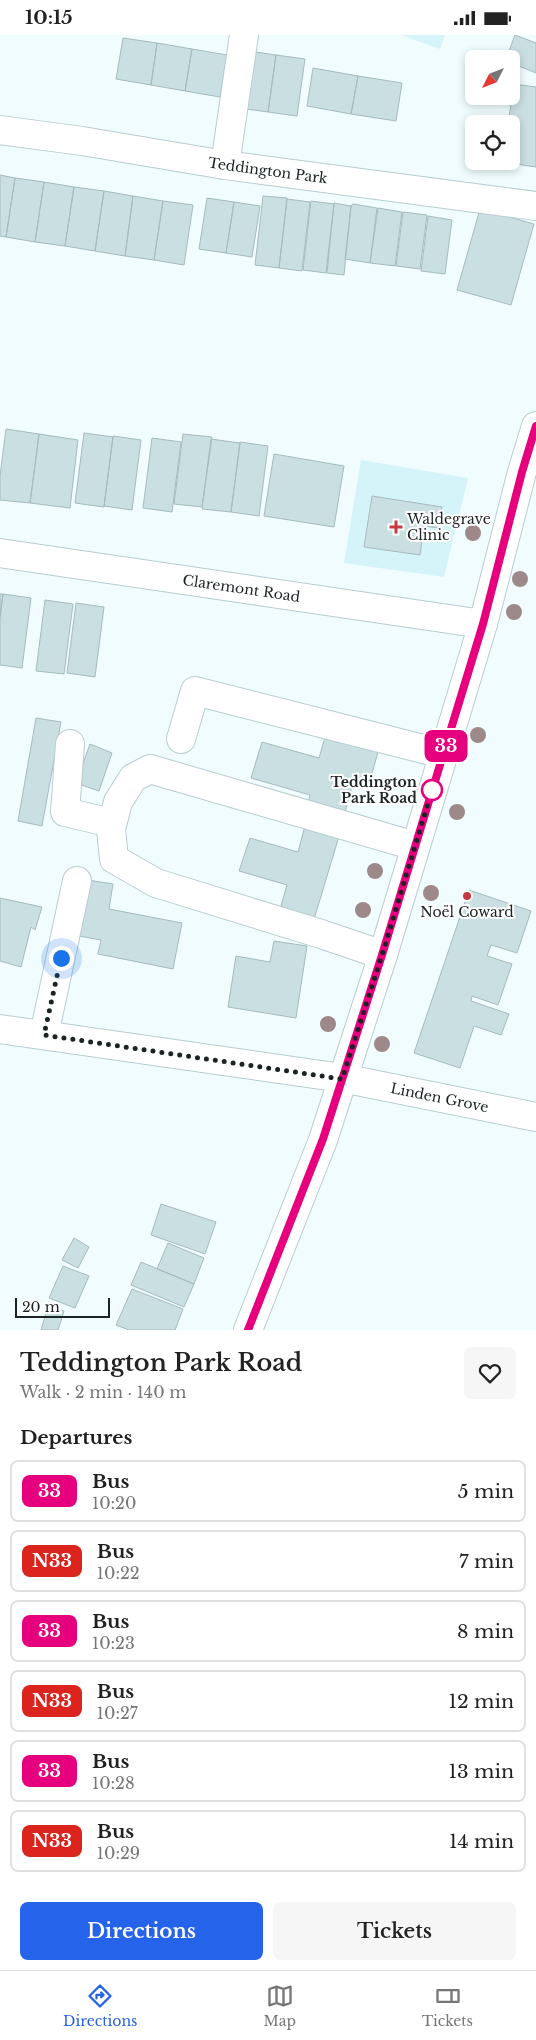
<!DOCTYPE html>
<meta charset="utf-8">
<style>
body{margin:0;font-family:"Libre Baskerville",serif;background:#f6f6f6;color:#222;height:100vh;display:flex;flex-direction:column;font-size:19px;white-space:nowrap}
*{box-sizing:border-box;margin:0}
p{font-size:16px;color:#767676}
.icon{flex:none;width:28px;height:28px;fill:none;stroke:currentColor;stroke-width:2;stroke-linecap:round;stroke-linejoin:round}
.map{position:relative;height:1295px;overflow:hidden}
.panel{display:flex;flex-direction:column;background:#fff;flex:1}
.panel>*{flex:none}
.badge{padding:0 10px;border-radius:8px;font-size:18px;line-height:32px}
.needle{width:32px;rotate:228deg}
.buttons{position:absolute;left:465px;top:15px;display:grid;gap:10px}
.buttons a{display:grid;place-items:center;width:55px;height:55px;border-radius:8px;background:#fff;box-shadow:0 2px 8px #0003;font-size:25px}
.scale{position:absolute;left:15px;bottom:12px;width:95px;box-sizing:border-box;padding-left:5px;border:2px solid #1b2324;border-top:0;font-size:14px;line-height:18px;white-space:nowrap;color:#1b2324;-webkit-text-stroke:4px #fff;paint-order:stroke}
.you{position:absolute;width:25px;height:25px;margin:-12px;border:4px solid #fff;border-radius:50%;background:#1a73e8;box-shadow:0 0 0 8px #1a73e833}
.map>.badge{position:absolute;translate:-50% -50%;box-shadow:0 0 0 2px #fff}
h2{padding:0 20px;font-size:19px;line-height:45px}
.round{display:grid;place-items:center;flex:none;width:52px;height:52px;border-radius:8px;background:#f6f6f6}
.head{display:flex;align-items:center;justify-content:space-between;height:85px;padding:0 20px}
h1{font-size:24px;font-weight:600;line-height:38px}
.button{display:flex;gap:10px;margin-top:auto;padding:10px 20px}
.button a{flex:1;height:58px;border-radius:8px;background:#2563eb;color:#fff;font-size:20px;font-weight:600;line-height:58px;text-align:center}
.button a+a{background:#f6f6f6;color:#222}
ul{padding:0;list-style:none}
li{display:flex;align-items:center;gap:15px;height:62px;margin:0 10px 8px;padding:0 10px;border:2px solid #e0e0e0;border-radius:8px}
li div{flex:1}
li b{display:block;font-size:19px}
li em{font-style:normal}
li .badge{min-width:55px;font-weight:700;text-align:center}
.status{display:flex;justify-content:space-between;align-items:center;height:35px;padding:0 25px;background:#fff;direction:ltr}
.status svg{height:14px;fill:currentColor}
.dock{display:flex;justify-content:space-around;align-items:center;height:70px;border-top:1px solid #e0e0e0;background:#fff;font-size:14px;color:#767676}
.dock a{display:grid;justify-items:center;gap:2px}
.dock .current{color:#2563eb}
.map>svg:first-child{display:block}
</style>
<div class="status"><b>10:15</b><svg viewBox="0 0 49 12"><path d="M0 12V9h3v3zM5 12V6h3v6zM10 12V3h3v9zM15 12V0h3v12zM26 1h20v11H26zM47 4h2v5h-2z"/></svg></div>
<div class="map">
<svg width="536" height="1295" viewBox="0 0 536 1295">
<rect width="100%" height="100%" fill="#f0fcfe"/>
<path fill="#d5f4f9" d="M401,0H445L440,14Z
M361,425L468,443L444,542L344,528Z"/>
<path fill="#cadfe2" stroke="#a6bbbe" d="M515,0L536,8V38L511,28V24H506Z
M123,3L157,8L151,50L116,44Z
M157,8L192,14L185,56L151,50Z
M192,14L227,20L220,62L185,56Z
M248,16L276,20L268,77L239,73Z
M276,20L305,24L297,81L268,77Z
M313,33L358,41L351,79L307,71Z
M358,41L402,48L396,86L351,79Z
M514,49L536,52V132L502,127L511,126V89H508Z
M0,140L15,143L6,202L0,201Z
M15,143L44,147L35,207L6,202Z
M44,147L74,152L65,211L35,207Z
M74,152L104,156L95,216L65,211Z
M104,156L133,161L125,221L95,216Z
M133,161L163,166L154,225L125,221Z
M263,161L287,163L279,233L255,230Z
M207,163L234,167L226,218L199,214Z
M287,164L310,167L302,236L279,233Z
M163,166L193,170L184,230L154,225Z
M311,166L334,169L326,238L303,235Z
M234,167L260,171L252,222L226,218Z
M334,168L351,171L344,240L327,238Z
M353,169L377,173L370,228L345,224L351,171Z
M378,173L402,177L395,231L370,228Z
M480,174L534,189L511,270L457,255Z
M403,177L427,180L420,234L396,231Z
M428,181L452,185L445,239L421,236Z
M6,394L39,399L30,468L0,465V441Z
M84,398L113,402L104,472L75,468Z
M39,399L78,405L70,473L30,468Z
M183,399L212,402L202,472L174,469Z
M113,401L141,405L132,475L104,471Z
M152,403L181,407L172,477L143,473Z
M211,404L240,408L231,477L202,474Z
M240,407L268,411L259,481L231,477Z
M274,419L344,431L334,492L264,481Z
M372,461L442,472L439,493L424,491L420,520L364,512Z
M0,559H3L0,580Z
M3,559L31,563L22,633L0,630V584Z
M45,565L73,569L64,639L36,636Z
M76,568L104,572L95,642L67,638Z
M36,683L61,687L42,791L18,786Z
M327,695L380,710L369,749L354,744L344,781L307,771L310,760L251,743L262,707L319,723Z
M90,709L112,718L99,756L76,748Z
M306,787L340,798L312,891L278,881L287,850L239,836L250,803L298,817Z
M88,845L113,849L109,874L182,888L173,934L98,919L101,905L79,901Z
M469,855L531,876L517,918L491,910L487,921L512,929L498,970L472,961L471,966L509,979L501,1000L474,991L460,1033L414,1018Z
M0,863L42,872L35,895L31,892L21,932L0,926Z
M274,906L307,911L296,983L228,972L236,921L270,927Z
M161,1169L216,1187L205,1219L151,1200Z
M74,1203L89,1212L78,1233L62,1225Z
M168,1208L204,1223L194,1249L157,1234Z
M141,1227L194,1249L184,1272L131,1250Z
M63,1231L89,1241L75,1273L49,1263Z
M132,1254L183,1274L175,1295H129L116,1290Z
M48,1271L64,1276L58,1295H41Z"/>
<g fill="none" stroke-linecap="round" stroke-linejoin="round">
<defs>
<g id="minor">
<path id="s1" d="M0,95L82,106L225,130L536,171"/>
<path d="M225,130L244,0"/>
<path id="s2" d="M0,518L483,589"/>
<path d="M181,704L195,656L443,719"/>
<path d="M70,709L65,777L112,788"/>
<path d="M383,920L321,899L156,848L114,824L111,794L118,767L133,743L150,734L415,811"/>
<path id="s3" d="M0,994L342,1043L536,1082"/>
<path d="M44,1000L77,846"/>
</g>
<path id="major" d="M248,1295L323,1105L383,920L483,589L522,437L536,391"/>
</defs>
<use href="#minor" stroke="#b8cdd1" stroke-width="30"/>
<use href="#major" stroke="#b8cdd1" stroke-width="30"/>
<use href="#minor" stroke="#fff" stroke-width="28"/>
<use href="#major" stroke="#fff" stroke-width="28"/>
</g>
<g fill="#9e898a">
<circle cx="473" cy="498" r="8"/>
<circle cx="520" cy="544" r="8"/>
<circle cx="514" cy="577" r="8"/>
<circle cx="478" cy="700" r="8"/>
<circle cx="457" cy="777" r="8"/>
<circle cx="375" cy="836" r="8"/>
<circle cx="431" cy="858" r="8"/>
<circle cx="363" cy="875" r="8"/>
<circle cx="328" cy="989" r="8"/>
<circle cx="382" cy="1009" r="8"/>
</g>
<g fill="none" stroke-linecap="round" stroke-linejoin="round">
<defs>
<path id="line" d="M248,1295L323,1104L382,920L483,589L522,437L536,391"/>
</defs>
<use href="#line" stroke="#fff" stroke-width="11"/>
<use href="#line" stroke="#e6007e" stroke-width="8"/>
<path stroke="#1b2324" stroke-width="5" stroke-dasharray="0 9" d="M61,923L44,1000L342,1044L382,920L432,755"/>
</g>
<g fill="#c83843" stroke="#fff" stroke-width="2">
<path d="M393.5 484.5h5v5h5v5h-5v5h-5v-5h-5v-5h5z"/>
<circle cx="467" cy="861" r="5"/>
</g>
<circle fill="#fff" stroke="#e6007e" stroke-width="2.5" cx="432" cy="755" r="10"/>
<g text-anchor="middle" stroke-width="4" stroke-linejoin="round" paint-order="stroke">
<g font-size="14" fill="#1b2324" stroke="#fff">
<text dy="5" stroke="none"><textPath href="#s1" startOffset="271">Teddington Park</textPath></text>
<text dy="5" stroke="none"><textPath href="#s2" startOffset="244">Claremont Road</textPath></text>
<text dy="5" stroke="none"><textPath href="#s3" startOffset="445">Linden Grove</textPath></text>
</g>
<g font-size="14" fill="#1b2324" stroke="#fff" text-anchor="start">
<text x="407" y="489">Waldegrave<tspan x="407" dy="16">Clinic</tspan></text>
<text x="467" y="882" text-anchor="middle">Noël Coward</text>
</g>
<g font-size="14" font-weight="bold" fill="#1b2324" stroke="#fff" text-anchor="end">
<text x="417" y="752">Teddington<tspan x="417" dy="16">Park Road</tspan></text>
</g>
</g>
</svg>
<div class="buttons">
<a><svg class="needle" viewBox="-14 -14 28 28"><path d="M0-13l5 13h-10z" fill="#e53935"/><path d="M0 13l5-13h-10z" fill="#767676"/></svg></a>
<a><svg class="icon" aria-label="locate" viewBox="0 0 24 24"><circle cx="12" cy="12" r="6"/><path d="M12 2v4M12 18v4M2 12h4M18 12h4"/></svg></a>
</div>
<div class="scale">20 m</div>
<div class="you" style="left:61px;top:923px"></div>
<b class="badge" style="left:446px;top:711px;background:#e6007e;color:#fff">33</b>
</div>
<section class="panel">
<div class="head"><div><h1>Teddington Park Road</h1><p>Walk · 2 min · 140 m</p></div><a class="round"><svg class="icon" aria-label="heart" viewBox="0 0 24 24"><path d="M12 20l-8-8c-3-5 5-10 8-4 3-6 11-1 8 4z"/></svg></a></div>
<h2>Departures</h2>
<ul>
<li><span class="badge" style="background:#e6007e;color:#fff">33</span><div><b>Bus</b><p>10:20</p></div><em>5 min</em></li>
<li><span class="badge" style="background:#dc241f;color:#fff">N33</span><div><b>Bus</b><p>10:22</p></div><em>7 min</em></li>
<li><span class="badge" style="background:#e6007e;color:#fff">33</span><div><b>Bus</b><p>10:23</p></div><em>8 min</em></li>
<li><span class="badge" style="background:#dc241f;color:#fff">N33</span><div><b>Bus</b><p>10:27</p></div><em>12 min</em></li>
<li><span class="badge" style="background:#e6007e;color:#fff">33</span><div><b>Bus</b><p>10:28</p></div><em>13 min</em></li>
<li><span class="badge" style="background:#dc241f;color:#fff">N33</span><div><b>Bus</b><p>10:29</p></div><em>14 min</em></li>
</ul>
<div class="button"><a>Directions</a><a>Tickets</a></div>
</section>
<nav class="dock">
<a class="current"><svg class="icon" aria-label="directions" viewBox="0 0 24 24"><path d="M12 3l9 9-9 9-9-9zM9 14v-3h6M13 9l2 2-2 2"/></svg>Directions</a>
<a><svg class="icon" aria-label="map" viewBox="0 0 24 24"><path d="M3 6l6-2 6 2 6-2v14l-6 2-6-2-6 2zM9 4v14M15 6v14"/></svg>Map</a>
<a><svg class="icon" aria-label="tickets" viewBox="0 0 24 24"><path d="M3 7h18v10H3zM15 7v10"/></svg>Tickets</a>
</nav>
